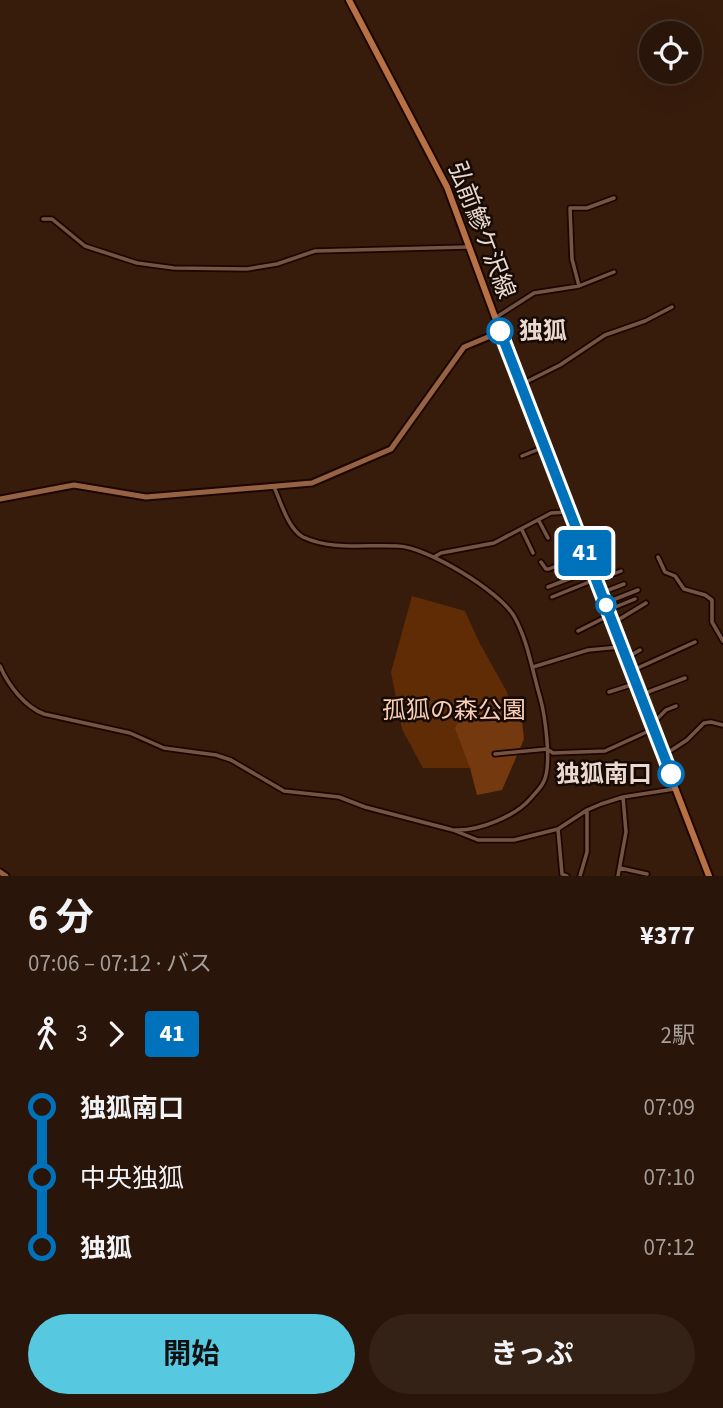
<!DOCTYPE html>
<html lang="ja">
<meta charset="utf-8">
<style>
body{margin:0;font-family:"Source Sans 3","Noto Sans JP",sans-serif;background:#352217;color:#f1f3f6;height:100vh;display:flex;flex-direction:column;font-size:26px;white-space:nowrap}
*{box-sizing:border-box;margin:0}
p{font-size:23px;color:#a59f9c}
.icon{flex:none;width:38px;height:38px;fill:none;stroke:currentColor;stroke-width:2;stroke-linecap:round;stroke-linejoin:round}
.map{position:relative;height:876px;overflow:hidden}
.side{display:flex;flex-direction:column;background:#291509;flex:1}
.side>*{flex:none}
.badge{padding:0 14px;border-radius:5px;font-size:24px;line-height:46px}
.controls{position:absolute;left:639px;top:21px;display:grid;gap:14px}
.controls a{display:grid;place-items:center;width:63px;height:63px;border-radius:50%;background:#291509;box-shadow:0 7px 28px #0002,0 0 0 2px #45342a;font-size:35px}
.map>.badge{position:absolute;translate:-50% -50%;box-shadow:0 0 0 4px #fff}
.legs{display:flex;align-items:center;gap:10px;height:77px;padding:0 28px;font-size:23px}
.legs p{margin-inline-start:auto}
.summary{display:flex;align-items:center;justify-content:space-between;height:119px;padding:0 28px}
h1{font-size:38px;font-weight:700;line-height:52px}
.button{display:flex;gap:14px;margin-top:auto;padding:14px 28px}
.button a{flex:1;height:80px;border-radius:42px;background:#56c9e1;color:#111;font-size:28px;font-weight:700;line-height:80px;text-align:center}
.button a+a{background:#352217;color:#f1f3f6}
ul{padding:0 28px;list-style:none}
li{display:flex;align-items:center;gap:24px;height:70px;font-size:26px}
li i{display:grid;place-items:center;width:10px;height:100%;margin:0 9px;background:currentColor}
li i::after{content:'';width:18px;height:18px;margin:-9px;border:5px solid;border-radius:50%;background:#291509}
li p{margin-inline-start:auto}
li:first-child i{background:linear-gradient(#0000 50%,currentColor 0)}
li:last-child i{background:linear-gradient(currentColor 50%,#0000 0)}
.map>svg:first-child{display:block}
</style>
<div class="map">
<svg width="723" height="876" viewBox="0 0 723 876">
<rect width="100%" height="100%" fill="#371c0c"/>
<path fill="#602c06" d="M412,596L465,611L479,642L507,692L522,745L485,768H423L402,729L391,672Z"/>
<path fill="#74390f" d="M467,704L521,712L524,739L502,790L477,795L470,768L455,728Z"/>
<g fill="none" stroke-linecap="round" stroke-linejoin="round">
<defs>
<path id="street" d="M43,219H52L85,246L137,263L174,268L247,269L277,264L315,251L468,247
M579,286L572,259L570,208H587L614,198
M495,318L534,293L579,286L614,272
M520,385L560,365L605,335L645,321L672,307
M522,456L544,447
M274,487C281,502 288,529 303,537C333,551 367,544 398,546C427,547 499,591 514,616C528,641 532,670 540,697C545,715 552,764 544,781C541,788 536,792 531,798C516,816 479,831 455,830
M539,521L548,538
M522,530L533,553
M434,557L441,553L494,543L551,513L569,512
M658,557L665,572L675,576L684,589L705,595L712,600V622L723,641
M541,562L546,569H549L585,554
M596,581L621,571
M548,587L592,570
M601,593L624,584
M552,597L594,580
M605,603L638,590
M608,610L635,599
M613,623L646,603
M578,631L608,616
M626,658L640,650
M0,666C8,685 25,707 44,714L130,733L164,748L216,755L231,760L284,791L339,797L365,807L453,830L478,840H514L558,829L587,810L601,804L623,797L674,789
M533,667L588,650L620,647
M631,671L695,642
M609,692L634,684
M640,695L685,678
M652,724L666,710L676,706
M495,754L547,749L553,753L605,751L651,730
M664,755L687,740L704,723L711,722L723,725
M558,829L562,874L567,876
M620,868L647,874
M580,876L587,852V810
M618,876L626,832L623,797"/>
<path id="secondary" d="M0,499L74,485L146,497L312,483L391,449L464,347L500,332
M0,872L6,876"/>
<path id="primary" d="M349,0L447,187L520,385L709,876"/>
</defs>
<use href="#street" stroke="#1d0600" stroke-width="7"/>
<use href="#secondary" stroke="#1d0600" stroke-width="9"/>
<use href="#primary" stroke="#1d0600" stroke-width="10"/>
<use href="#street" stroke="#745543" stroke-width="3.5"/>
<use href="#secondary" stroke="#956344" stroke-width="5"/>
<use href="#primary" stroke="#b77145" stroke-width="6"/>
</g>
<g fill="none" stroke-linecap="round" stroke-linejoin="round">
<defs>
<path id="line-1" d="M500,331L671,774"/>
</defs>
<use href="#line-1" stroke="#fff" stroke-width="16"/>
<use href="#line-1" stroke="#0072bc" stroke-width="10"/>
</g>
<g fill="#fff" stroke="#0072bc" stroke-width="3.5">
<circle cx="500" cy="331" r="12"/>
<circle cx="606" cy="605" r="9"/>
<circle cx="671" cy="774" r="12"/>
</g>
<g text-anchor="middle" stroke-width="5" stroke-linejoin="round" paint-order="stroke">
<g font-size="24" fill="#ebd8ce" stroke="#160a05">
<text transform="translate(482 230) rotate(69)" y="8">弘前鰺ケ沢線</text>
</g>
<g font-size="24" font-weight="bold" fill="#ebd8ce" stroke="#160a05" text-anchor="start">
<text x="519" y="339">独狐</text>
<text x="652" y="782" text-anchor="end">独狐南口</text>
</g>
<g font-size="24" fill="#fbceb4" stroke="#160a05">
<text x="454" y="718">孤狐の森公園</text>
</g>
</g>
</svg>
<div class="controls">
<a><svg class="icon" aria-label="locate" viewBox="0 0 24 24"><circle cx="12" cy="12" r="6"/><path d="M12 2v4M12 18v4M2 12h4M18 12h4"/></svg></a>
</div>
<b class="badge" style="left:585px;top:553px;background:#0072bc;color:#fff">41</b>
</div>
<section class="side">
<div class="summary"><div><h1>6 分</h1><p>07:06 – 07:12 · バス</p></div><b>¥377</b></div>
<div class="legs"><svg class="icon" aria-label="walk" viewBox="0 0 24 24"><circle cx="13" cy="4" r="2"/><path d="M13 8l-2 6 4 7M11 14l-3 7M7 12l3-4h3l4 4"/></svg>3<svg class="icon" aria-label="forward" viewBox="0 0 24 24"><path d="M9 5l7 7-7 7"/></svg><b class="badge" style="background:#0072bc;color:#fff">41</b><p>2駅</p></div>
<ul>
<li><i style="color:#0072bc"></i><b>独狐南口</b><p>07:09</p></li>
<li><i style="color:#0072bc"></i><span>中央独狐</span><p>07:10</p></li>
<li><i style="color:#0072bc"></i><b>独狐</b><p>07:12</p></li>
</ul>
<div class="button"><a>開始</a><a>きっぷ</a></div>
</section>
